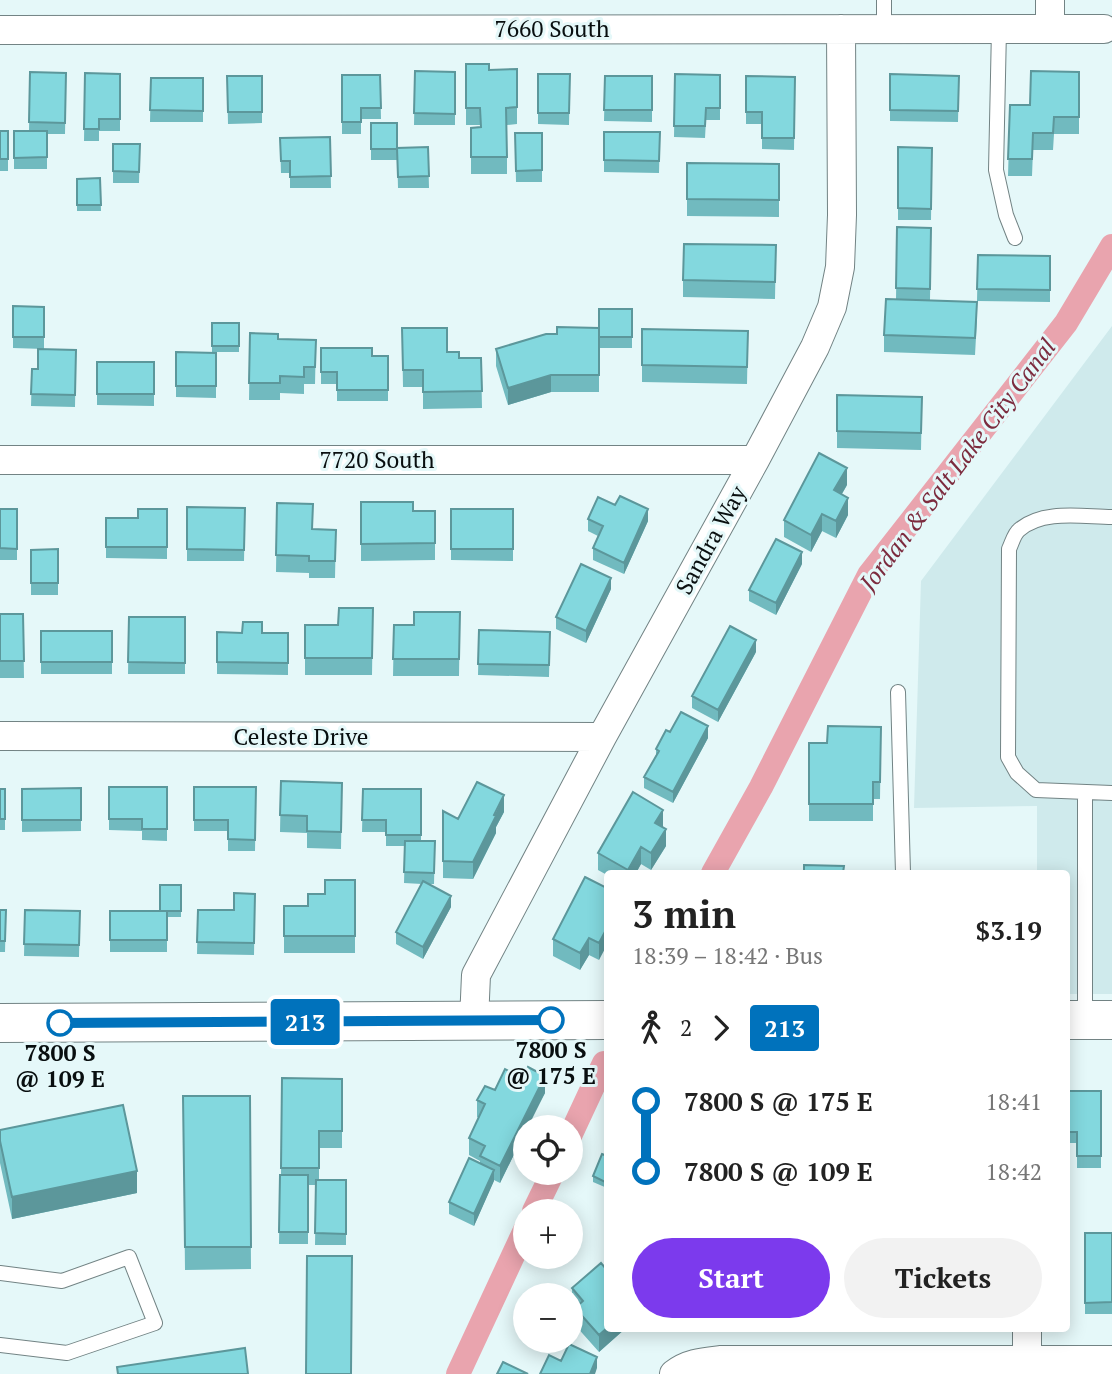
<!DOCTYPE html>
<meta charset="utf-8">
<style>
body{margin:0;font-family:"PT Serif",serif;background:#f2f2f2;color:#222;height:100vh;display:flex;flex-direction:column;font-size:26px;white-space:nowrap}
*{box-sizing:border-box;margin:0}
p{font-size:23px;color:#767676}
.icon{flex:none;width:38px;height:38px;fill:none;stroke:currentColor;stroke-width:2;stroke-linecap:round;stroke-linejoin:round}
.map{position:relative;flex:1;overflow:hidden}
.sheet{position:absolute;left:604px;top:870px;width:466px;height:462px;display:flex;flex-direction:column;background:#fff;border-radius:7px;box-shadow:0 4px 18px #0003}
.sheet>*{flex:none}
.badge{padding:0 14px;border-radius:5px;font-size:24px;line-height:46px}
.tools{position:absolute;left:513px;top:1115px;display:grid;gap:14px}
.tools a{display:grid;place-items:center;width:70px;height:70px;border-radius:50%;background:#fff;box-shadow:0 4px 18px #0003;font-size:35px}
.map>.badge{position:absolute;translate:-50% -50%;box-shadow:0 0 0 4px #fff}
.legs{display:flex;align-items:center;gap:10px;height:77px;padding:0 28px;font-size:23px}
.legs p{margin-inline-start:auto}
.summary{display:flex;align-items:center;justify-content:space-between;height:119px;padding:0 28px}
h1{font-size:38px;font-weight:800;line-height:52px}
.primary-button{display:flex;gap:14px;margin-top:auto;padding:14px 28px}
.primary-button a{flex:1;height:80px;border-radius:42px;background:#7c3aed;color:#fff;font-size:28px;font-weight:800;line-height:80px;text-align:center}
.primary-button a+a{background:#f2f2f2;color:#222}
ul{padding:0 28px;list-style:none}
li{display:flex;align-items:center;gap:24px;height:70px;font-size:26px}
li i{display:grid;place-items:center;width:10px;height:100%;margin:0 9px;background:currentColor}
li i::after{content:'';width:18px;height:18px;margin:-9px;border:5px solid;border-radius:50%;background:#fff}
li p{margin-inline-start:auto}
li:first-child i{background:linear-gradient(#0000 50%,currentColor 0)}
li:last-child i{background:linear-gradient(currentColor 50%,#0000 0)}
.map>svg:first-child{display:block}
</style>
<div class="map">
<svg width="1112" height="1374" viewBox="0 0 1112 1374">
<rect width="100%" height="100%" fill="#e5f8f9"/>
<path fill="#cfeaec" d="M1112,326V994H1066V873H1037V806L914,808L921,581Z"/>
<g fill="none" stroke-linecap="round" stroke-linejoin="round">
<path stroke="#e9a4ae" stroke-width="24" d="M713,873L761,787L869,575L1066,323L1112,246
M570,1136L604,1063
M534,1211L553,1172
M458,1374L525,1230"/>
<defs>
<path id="service" d="M884,0V29
M999,29L996,170L1006,215L1015,238
M1112,517C1083,517 1043,509 1019,530C1014,534 1012,543 1009,549L1008,757L1017,773L1036,790L1112,793
M898,692L903,873
M1085,1019V793
M0,1273L62,1281L129,1257L155,1323L67,1353L0,1345"/>
<path id="minor" d="M1050,0V29
M0,30L1104,29
M0,460H755
M0,736L602,737
M474,1021L476,975L602,737L755,460L815,347L832,307L840,267L842,215L841,29
M1027,1328V1374
M674,1374C688,1363 703,1362 721,1360H1112"/>
<path id="secondary" d="M1066,1020H1112
M0,1023L607,1020"/>
</defs>
<use href="#service" stroke="#728384" stroke-width="16"/>
<use href="#minor" stroke="#728384" stroke-width="30"/>
<use href="#secondary" stroke="#728384" stroke-width="40"/>
<use href="#service" stroke="#fff" stroke-width="14"/>
<use href="#minor" stroke="#fff" stroke-width="28"/>
<use href="#secondary" stroke="#fff" stroke-width="38"/>
</g>
<path fill="#71babf" d="M466,64L489,70L517,69V124L507,125V174H471V128L480,127V125H466Z
M415,71L455,72V125H414Z
M30,72L66,73L65,134H47V169H14V131H29Z
M1079,72V134H1054L1053,150H1033L1032,176H1008L1010,105H1030Z
M85,73L120,74V131H99V141H84Z
M538,74H570L569,125L538,124Z
M675,74L720,75V120H706L705,138L674,137Z
M890,74L959,76L958,122L890,121Z
M342,75H380L381,119H361V134H342Z
M227,76H262V123L228,124Z
M605,76H652V122L604,121Z
M746,76L795,77L794,150L762,149V124H746Z
M151,78H203V122H150Z
M371,123H397V160H371Z
M0,131H8V171H0Z
M604,132H660L659,173L604,172Z
M515,133H542V182H516Z
M330,137L331,188H290V173H281L280,138Z
M113,144H140L139,183H113Z
M428,147L429,188H398L397,148Z
M898,147L932,148L931,220H898Z
M687,163L779,164V217L687,216Z
M100,178L101,211H77V179Z
M897,227L931,228L930,300L977,319L975,355L884,352V335L896,299Z
M776,245L775,299L683,297V280Z
M978,255L1050,256V302L977,301Z
M13,306L44,307V349L13,348Z
M632,309V348H599V345V392H551L508,405L496,366V349L557,334L599,328Z
M212,323H239V352H212Z
M402,328L447,352L459,358H481L482,408L423,409V387H403Z
M642,329L748,331L747,384L642,382Z
M250,333L278,339L316,340L315,384H304V394L280,393V400H249Z
M321,348L372,356H388V401H337V384H321Z
M76,350L75,407L31,406L32,369H38Z
M176,352L216,353V398L176,397Z
M97,362H154V406L97,405Z
M837,395L922,397L921,450L837,448Z
M847,485L842,494L848,515L836,538L822,531L811,552L784,537V520Z
M361,502L413,511H435V560L361,561Z
M277,503L312,529L336,530L335,578H309V573L276,572Z
M187,507L245,508L244,561H187Z
M0,509H17V560H0Z
M167,509V559L106,558V518H138Z
M451,509H513V561L451,560Z
M588,519L648,521L624,574L593,560V548L598,536L588,531Z
M58,549V595H31V550Z
M802,564L776,615L749,601V590Z
M611,589L586,643L556,629V617Z
M373,608L372,675H305V625H338Z
M460,612L459,676H393L394,625H414Z
M0,614H23L24,678H0Z
M129,617H185V674H128Z
M479,630L550,632L549,677L478,675Z
M41,631H112V674H41Z
M217,632L288,633V675L217,674Z
M756,652L718,722L692,708V696Z
M881,727L880,799H873V821H809V743H827Z
M670,732L708,738L673,803L644,788V777L656,755V749Z
M281,781L342,783L341,849L307,848V833L280,832Z
M109,787H167V841L142,840V831L109,830Z
M194,787H256L255,851H228V831H194Z
M81,788V831L22,832V789Z
M0,789H5V830H0Z
M363,789H421V841H435L434,884H429L451,907L423,959L396,944V932L422,884L404,883L405,846H386V832H362Z
M443,811L458,819L504,812L496,827V833L473,879L443,878Z
M662,827L666,846L651,870L641,864L636,873H607V875L598,870V853L663,827Z
M355,880V953H284V906H308L325,894Z
M181,885V917H167V952H110V911H160Z
M607,888L599,960L589,955L580,970L553,956V939Z
M255,894L254,955L197,954L198,910H234Z
M0,910H6L5,952H0Z
M25,910L80,911L79,957L24,956Z
M282,1078L342,1079V1148H319V1180H346V1245H315L316,1185H308V1244H279L280,1175H281Z
M495,1090L545,1093L525,1127V1132L500,1183L494,1180L474,1226L449,1214V1202L480,1163V1161L469,1155V1138L479,1118L477,1117V1100Z
M1066,1091H1101V1168H1077V1143H1066Z
M183,1096H250L251,1269L185,1270Z
M0,1130L137,1193L12,1219L0,1163Z
M607,1156V1188L593,1182V1176Z
M1085,1233H1112V1314H1085Z
M572,1288L607,1328H626L599,1352L575,1325V1308L572,1305Z"/>
<path fill="#5c979b" d="M551,375V392L508,405V388Z
M847,468V485L834,507V490Z
M848,498V515L836,538V521Z
M648,509V521L624,574V563Z
M822,514V531L811,552V535Z
M802,552V564L776,615V603Z
M611,578V589L586,643V631Z
M756,640V652L718,722V710Z
M708,726V738L673,803V792Z
M504,795V812L496,827V833L473,879V862Z
M663,810V827L655,840V823Z
M666,829V846L651,870V853Z
M641,847V864L636,873H628V870Z
M451,896V907L423,959V947Z
M607,928V945L599,960V943Z
M589,938V955L580,970V953Z
M545,1076V1093L528,1127H525V1132L500,1183V1166Z
M494,1170V1181L474,1226V1214Z
M137,1171V1193L12,1219V1197Z
M607,1328H626L599,1352V1335Z
M597,1357V1368L595,1374H590Z"/>
<path fill="#83d8de" stroke="#5c979b" stroke-width="2" d="M466,64H489V70L517,69V107L506,108L507,157H471V128L481,127L480,108H466Z
M415,71L455,72V114L414,113Z
M1031,71L1079,72V117H1054L1053,133H1033L1032,159H1008L1010,105H1030Z
M30,72L66,73L65,123L29,122Z
M85,73L120,74V119H99V129H84Z
M538,74H570L569,113H538Z
M675,74L720,75V108H706L705,126H674Z
M890,74L959,76L958,111L890,110Z
M342,75H380L381,108H361V122H342Z
M227,76H262V112H228Z
M605,76H652V110H604Z
M746,76L795,77L794,138H762V112H746Z
M151,78H203V111L150,110Z
M371,123H397V149H371Z
M0,131H8V159H0Z
M14,131H47V157L14,158Z
M604,132H660L659,161L604,160Z
M515,133H542V170L516,171Z
M330,137L331,176L290,177V161H281L280,138Z
M113,144H140L139,172L113,171Z
M428,147L429,176L398,177L397,148Z
M898,147L932,148L931,209L898,208Z
M687,163L779,164V200L687,199Z
M100,178L101,205H77V179Z
M897,227L931,228L930,289L896,288Z
M684,244L776,245L775,282L683,280Z
M978,255L1050,256V290L977,289Z
M886,299L977,302L975,338L884,335Z
M13,306L44,307V337H13Z
M599,309H632V337H599Z
M212,323H239V346H212Z
M557,327L599,328V375H551L508,388L496,349L546,334H557Z
M402,328H447V352H459V358H481L482,391L423,392V370H403Z
M642,329L748,331L747,367L642,365Z
M250,333L278,334V339L316,340L315,367H304V377L280,376V383H249Z
M321,348H372V356H388V390H337V372H321Z
M38,349L76,350L75,395L31,394L32,369H38Z
M176,352L216,353V386H176Z
M97,362H154V394H97Z
M837,395L922,397L921,433L837,431Z
M819,453L847,468L834,490L848,498L836,521L822,514L811,535L784,520Z
M620,496L648,509L624,563L593,548L603,526L588,519L598,497L615,505Z
M361,502H413V511H435V543L361,544Z
M277,503L313,504L312,529L336,530L335,561H309V556L276,555Z
M187,507L245,508L244,550L187,549Z
M0,509H17V549L0,548Z
M138,509H167V547H106V518H138Z
M451,509H513V549H451Z
M776,539L802,552L776,603L749,590Z
M58,549V583H31V550Z
M581,564L611,578L586,631L556,617Z
M339,608H373L372,658H305V625H338Z
M414,612H460L459,659H393L394,625H414Z
M0,614H23L24,661H0Z
M129,617H185V663L128,662Z
M243,622H262V633H288V663L217,662V632L242,633Z
M730,626L756,640L718,710L692,696Z
M479,630L550,632L549,665L478,664Z
M41,631H112V662H41Z
M681,712L708,726L673,792L644,777L659,751L656,749L666,730L670,732Z
M828,726L881,727L880,782H873V804H809V743H827Z
M281,781L342,783L341,832L307,831V816L280,815Z
M477,782L504,795L494,815L496,816L473,862L443,861V811L458,819Z
M109,787H167V829H142V819H109Z
M194,787H256L255,840L228,839V820H194Z
M81,788V820H22V789Z
M0,789H5V819H0Z
M363,789H421V835H386V820H362Z
M633,792L663,810L655,823L666,829L651,853L641,847L628,870L598,853Z
M405,841H435L434,873L404,872Z
M804,865L844,866L843,873H804Z
M585,877L607,888V928L599,943L589,938L580,953L553,939Z
M325,880H355V936H284V906H308V894H325Z
M423,881L451,896L423,947L396,932Z
M160,885H181V911H160Z
M234,893L255,894L254,943L197,942L198,910H234Z
M0,910H6L5,941H0Z
M25,910L80,911L79,945L24,944Z
M110,911H167V940H110Z
M528,1067L545,1076L500,1166L480,1156L485,1146L469,1138L485,1104L477,1100L485,1086L495,1090L505,1069L523,1078Z
M282,1078L342,1079V1131H319V1168H281Z
M1066,1091H1101V1156H1077V1132H1066Z
M183,1096H250L251,1247H185Z
M123,1105L137,1171L12,1197L0,1141V1130Z
M602,1154L607,1156V1183L593,1176Z
M469,1158L494,1170L474,1214L449,1202Z
M280,1175H308V1232H279Z
M316,1180H346V1234L315,1233Z
M1085,1233H1112V1302L1085,1303Z
M307,1256H352L351,1374H306Z
M601,1263L607,1270V1328L599,1335L575,1308L583,1301L572,1288Z
M569,1344L597,1357L590,1374H540L549,1355L561,1361Z
M245,1348L248,1374H118L117,1367Z
M503,1362L528,1374H497Z"/>
<g fill="none" stroke-linecap="round" stroke-linejoin="round">
<defs>
<path id="line-1" d="M60,1023L551,1020"/>
</defs>
<use href="#line-1" stroke="#fff" stroke-width="16"/>
<use href="#line-1" stroke="#0072bc" stroke-width="10"/>
</g>
<g fill="#fff" stroke="#0072bc" stroke-width="3.5">
<circle cx="551" cy="1020" r="12"/>
<circle cx="60" cy="1023" r="12"/>
</g>
<g text-anchor="middle" stroke-width="6" stroke-linejoin="round" paint-order="stroke">
<g font-size="23" fill="#080e0f" stroke="#e5f8f9">
<text x="552" y="37">7660 South</text>
<text x="377" y="468">7720 South</text>
<text transform="translate(711 540) rotate(-61)" y="8">Sandra Way</text>
<text x="301" y="745">Celeste Drive</text>
</g>
<g font-size="23" font-weight="bold" fill="#080e0f" stroke="#e5f8f9">
<text x="551" y="1058">7800 S<tspan x="551" dy="26">@ 175 E</tspan></text>
<text x="60" y="1061">7800 S<tspan x="60" dy="26">@ 109 E</tspan></text>
</g>
<g font-size="24" font-style="italic" fill="#7c2b3e" stroke="#e5f8f9">
<text transform="translate(958 465) rotate(-53)" y="8">Jordan &amp; Salt Lake City Canal</text>
</g>
</g>
</svg>
<div class="tools">
<a><svg class="icon" aria-label="locate" viewBox="0 0 24 24"><circle cx="12" cy="12" r="6"/><path d="M12 2v4M12 18v4M2 12h4M18 12h4"/></svg></a>
<a>+</a>
<a>−</a>
</div>
<b class="badge" style="left:305px;top:1022px;background:#0072bc;color:#fff">213</b>
<section class="sheet">
<div class="summary"><div><h1>3 min</h1><p>18:39 – 18:42 · Bus</p></div><b>$3.19</b></div>
<div class="legs"><svg class="icon" aria-label="walk" viewBox="0 0 24 24"><circle cx="13" cy="4" r="2"/><path d="M13 8l-2 6 4 7M11 14l-3 7M7 12l3-4h3l4 4"/></svg>2<svg class="icon" aria-label="forward" viewBox="0 0 24 24"><path d="M9 5l7 7-7 7"/></svg><b class="badge" style="background:#0072bc;color:#fff">213</b></div>
<ul>
<li><i style="color:#0072bc"></i><b>7800 S @ 175 E</b><p>18:41</p></li>
<li><i style="color:#0072bc"></i><b>7800 S @ 109 E</b><p>18:42</p></li>
</ul>
<div class="primary-button"><a>Start</a><a>Tickets</a></div>
</section>
</div>
